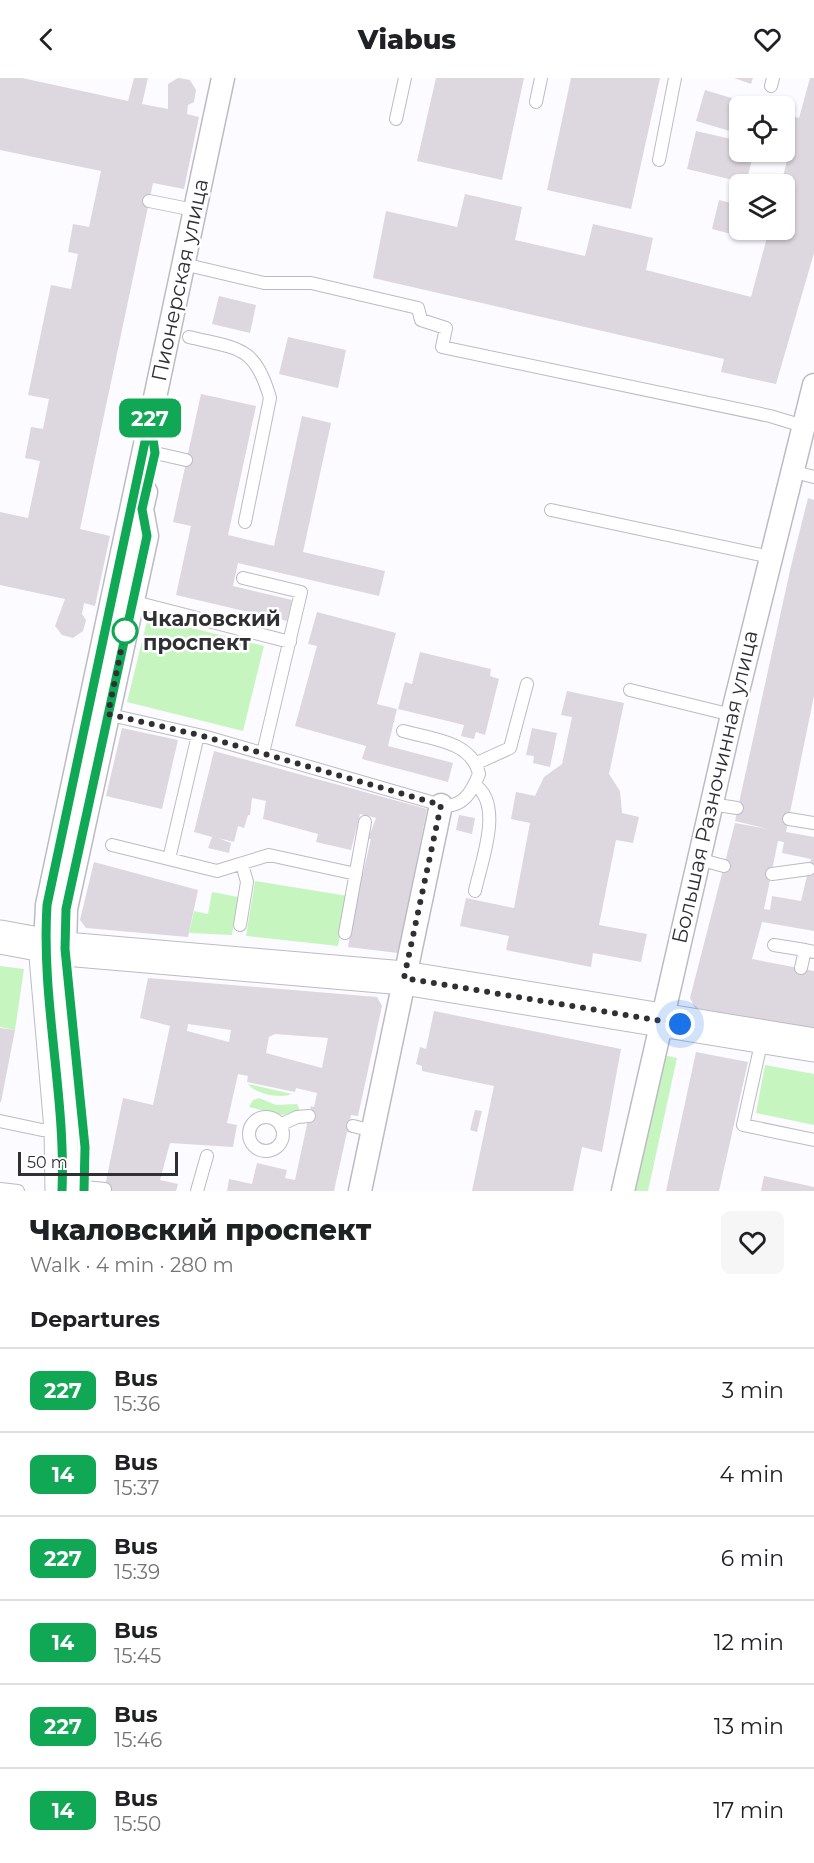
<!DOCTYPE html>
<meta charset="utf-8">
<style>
body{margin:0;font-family:Montserrat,sans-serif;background:#f6f6f6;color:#202124;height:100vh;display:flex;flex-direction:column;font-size:22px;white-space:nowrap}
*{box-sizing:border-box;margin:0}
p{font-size:20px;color:#757577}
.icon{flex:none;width:33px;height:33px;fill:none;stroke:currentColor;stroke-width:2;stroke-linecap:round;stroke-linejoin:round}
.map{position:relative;height:1113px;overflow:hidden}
.panel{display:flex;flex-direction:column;background:#fff;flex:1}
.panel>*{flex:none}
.badge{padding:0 12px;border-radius:9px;font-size:21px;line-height:39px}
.buttons{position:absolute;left:729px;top:18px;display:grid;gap:12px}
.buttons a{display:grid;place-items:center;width:66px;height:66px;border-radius:9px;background:#fff;box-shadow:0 2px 4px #0004;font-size:30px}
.scale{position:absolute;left:18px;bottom:15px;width:160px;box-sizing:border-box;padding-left:6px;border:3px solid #302f33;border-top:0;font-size:16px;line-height:21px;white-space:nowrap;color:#302f33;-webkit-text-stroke:4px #fff;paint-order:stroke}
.you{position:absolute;width:30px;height:30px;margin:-15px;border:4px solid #fff;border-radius:50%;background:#1a73e8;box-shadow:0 0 0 9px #1a73e833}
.map>.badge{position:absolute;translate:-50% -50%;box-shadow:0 0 0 3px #fff}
h2{padding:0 30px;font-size:22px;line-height:54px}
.round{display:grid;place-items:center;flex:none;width:63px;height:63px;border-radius:9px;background:#f6f6f6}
.headline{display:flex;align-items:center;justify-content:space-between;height:102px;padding:0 30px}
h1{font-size:28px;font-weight:800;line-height:45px}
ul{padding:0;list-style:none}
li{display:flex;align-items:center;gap:18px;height:84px;padding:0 30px;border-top:2px solid #e0e0e0}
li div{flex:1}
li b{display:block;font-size:22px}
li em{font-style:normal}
li .badge{min-width:66px;font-weight:700;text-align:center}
header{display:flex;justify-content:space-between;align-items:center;height:78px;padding:0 30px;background:#fff;font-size:27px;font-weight:800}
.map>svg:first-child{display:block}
</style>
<header><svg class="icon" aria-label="back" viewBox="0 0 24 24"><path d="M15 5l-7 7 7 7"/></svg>Viabus<svg class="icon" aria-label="heart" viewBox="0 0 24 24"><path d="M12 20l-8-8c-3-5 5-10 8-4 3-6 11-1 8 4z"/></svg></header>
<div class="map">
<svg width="814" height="1113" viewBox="0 0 814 1113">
<rect width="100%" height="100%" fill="#fcfbff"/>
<path fill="#c6f5bf" d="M148,539L264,568L243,653L127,624Z
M255,803L348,818L338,868L246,858Z
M212,814L238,819L232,857L189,855L194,833L208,836Z
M0,888L24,891L15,952L0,949Z
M663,977L677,980L648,1113H634Z
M765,987L814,996V1047L756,1035Z
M248,1006L292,1016C281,1021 255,1016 248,1006Z
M259,1020L276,1027L297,1026L300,1033L282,1037L249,1029L253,1022Z"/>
<path fill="#ddd7e0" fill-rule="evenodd" d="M0,0H22L128,23L134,0H148L142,26L168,31V6L178,0L190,2L196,12L194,24L188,27L187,36L199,39L184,111L153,105L80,451L110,458L95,528L84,525L82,536L86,542L83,553L73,560L62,557L55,548L65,521L0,507V434L28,440L40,383L25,380L31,349L43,351L49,321L28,317L51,207L71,211L78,176L68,174L73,146L89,149L101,93L0,72Z
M436,0H524L502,102L417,83Z
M571,0H660L631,131L547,112Z
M734,0H753L751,6Z
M810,0H814V175L776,306L721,294L724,281L373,200L386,133L457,149L465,116L522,129L515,162L585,178L593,146L653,160L646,192L751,219L769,152H784V106H781L790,71L784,69V36L799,40Z
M705,12L758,28H740V56L696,43Z
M696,53L740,63V74H754L746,105L687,91Z
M719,122L740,127L735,157L712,151Z
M219,218L256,227L250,255L212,246Z
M288,259L346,272L338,310L279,296Z
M201,316L256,328L228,457L274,468L302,338L331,345L303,474L385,493L379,518L238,485L233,508L292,522L287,543L176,517L191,448L173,444Z
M808,420L814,422V618L786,754L814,759V853L762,844L752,881L814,893V951L695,930L690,920L735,745L768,751L735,743L791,488ZM778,763L784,764L782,775L811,781L801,823L772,818L770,832L764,831Z
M317,534L396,555L377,626L397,631L388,668L453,685L448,704L362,681L366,668L295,648L317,568L308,566Z
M420,574L491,591L490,598L499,601L485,657L476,654L474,661L461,658L464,647L398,631L405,604L412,606Z
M567,613L624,625L609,696L620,713L622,735L639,739L633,765L616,762L599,847L647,856L641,884L593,875L591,889L506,872L509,858L460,848L466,820L514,830L530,745L511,741L516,714L535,718L544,699L562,686L572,639L561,637Z
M122,650L178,662L162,731L106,718Z
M532,650L557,655L550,689L533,685L534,678L526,677Z
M214,673L427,731L398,875L348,869L360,798L362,799L371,761H368L376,740L360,736L351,772L316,764L318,756L263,741L266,723L252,720L250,737H248L244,750L238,748L234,764L218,760L231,765L229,775L208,770L212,759L194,754Z
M459,737L475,740L472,756L456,752Z
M94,784L198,812L188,859L86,850L80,842Z
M148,900L377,919L382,928L358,1038L351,1037L350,1041L355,1042L352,1055L347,1054L334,1113H227L229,1101L252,1106L257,1085L287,1092L285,1100L295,1102L311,1028L314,1029L317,1015L296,1010L295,1014L247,1004L248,998L238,996L227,1045L237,1047L233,1069L170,1065L160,1102L178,1106L176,1113H104L123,1020L153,1027L170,948L140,940ZM188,946L231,952L229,964L187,953ZM275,956L328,960L322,990L266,975L269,959Z
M434,933L621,971L602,1074L582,1069L573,1113H472L494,1008L422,993V988L416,986L420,969L426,971Z
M0,950L15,952L1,1024H0Z
M696,974L748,984L719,1113H666Z
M475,1032L482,1033L477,1054L470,1052Z
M764,1098L814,1109V1113H761Z"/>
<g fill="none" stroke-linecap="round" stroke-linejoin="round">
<defs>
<path id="lane" d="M771,8L773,0
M536,24L541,0
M396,41L405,0
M659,82L675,0
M149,123L194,132
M183,186L264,205H311L418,230L421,242L446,250L442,269L770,338L803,348
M189,259C238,271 255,267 270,320L245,444
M155,375L186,382
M791,393L814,399
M551,432L770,479
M243,500L301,514L263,675
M131,523L290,564
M630,612L732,637
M106,636L203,658L441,727C462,731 472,714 479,696C472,663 431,661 403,653
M477,685L510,670L527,606
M475,707C504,727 481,784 475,813
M711,726L737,730
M789,741L814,745
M112,767L217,793L269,777L356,796
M169,781L198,657
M698,781L724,788
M772,796L809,791
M240,847L247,804L242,786
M345,855L365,744
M774,867L805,872
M801,890L805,872L814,874
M762,961L743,1047L814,1062
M249 1056a17 17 0 1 1 34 0a17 17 0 1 1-34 0Z
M0,1043L42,1052L61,1051
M280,1047L297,1039L309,1038
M353,1048L373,1053
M84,1109L105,1111
M0,1111L18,1113
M197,1113L207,1078"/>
<path id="street" d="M45,867L47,827L223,0
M65,871L66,831L147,458L142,431L146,414
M360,1113L441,727
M623,1113L732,637L814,307"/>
<path id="secondary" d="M0,859L65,871L404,900L814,967
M45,867L61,1051L62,1113"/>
</defs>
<use href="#lane" stroke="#bdbac4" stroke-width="14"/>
<use href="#street" stroke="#bdbac4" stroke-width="25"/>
<use href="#secondary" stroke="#bdbac4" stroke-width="35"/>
<use href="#lane" stroke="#fff" stroke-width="12"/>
<use href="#street" stroke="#fff" stroke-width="22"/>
<use href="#secondary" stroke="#fff" stroke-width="33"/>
</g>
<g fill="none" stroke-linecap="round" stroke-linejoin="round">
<defs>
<path id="line" d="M62,1113C66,1017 41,923 47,827L150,340L155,375L142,431L147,458L66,831L65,871L85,1069L84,1113"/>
</defs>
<use href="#line" stroke="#fff" stroke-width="14"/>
<use href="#line" stroke="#10a855" stroke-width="9"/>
<path stroke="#302f33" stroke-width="6" stroke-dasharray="0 10.8" d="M125,553L108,636L203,658L441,727L404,900L680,946"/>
</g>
<circle fill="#fff" stroke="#10a855" stroke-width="3" cx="125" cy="553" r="12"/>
<g text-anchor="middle" stroke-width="5" stroke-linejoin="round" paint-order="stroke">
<g font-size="21" fill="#302f33" stroke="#fff">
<text transform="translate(180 202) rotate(-78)" y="7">Пионерская улица</text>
<text transform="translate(715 709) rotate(-77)" y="7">Большая Разночинная улица</text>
</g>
<g font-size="21" font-weight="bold" fill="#302f33" stroke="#fff" text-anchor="start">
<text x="143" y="548">Чкаловский<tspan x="143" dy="24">проспект</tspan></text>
</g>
</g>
</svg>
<div class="buttons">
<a><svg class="icon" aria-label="locate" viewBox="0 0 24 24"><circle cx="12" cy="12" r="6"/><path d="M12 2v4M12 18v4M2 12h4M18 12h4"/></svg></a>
<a><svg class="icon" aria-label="layers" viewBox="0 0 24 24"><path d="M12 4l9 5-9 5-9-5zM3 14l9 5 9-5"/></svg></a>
</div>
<div class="scale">50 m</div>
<div class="you" style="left:680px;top:946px"></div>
<b class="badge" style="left:150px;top:340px;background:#10a855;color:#fff">227</b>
</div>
<section class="panel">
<div class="headline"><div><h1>Чкаловский проспект</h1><p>Walk · 4 min · 280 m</p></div><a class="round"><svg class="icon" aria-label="heart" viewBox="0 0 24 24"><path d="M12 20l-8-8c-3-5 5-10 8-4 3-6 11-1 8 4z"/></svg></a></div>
<h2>Departures</h2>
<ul>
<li><span class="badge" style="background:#10a855;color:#fff">227</span><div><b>Bus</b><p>15:36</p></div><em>3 min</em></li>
<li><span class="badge" style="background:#10a855;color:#fff">14</span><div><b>Bus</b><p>15:37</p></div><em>4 min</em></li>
<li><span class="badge" style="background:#10a855;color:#fff">227</span><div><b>Bus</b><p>15:39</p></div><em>6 min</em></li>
<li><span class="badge" style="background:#10a855;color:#fff">14</span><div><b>Bus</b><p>15:45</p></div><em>12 min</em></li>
<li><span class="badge" style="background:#10a855;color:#fff">227</span><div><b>Bus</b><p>15:46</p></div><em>13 min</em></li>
<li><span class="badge" style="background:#10a855;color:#fff">14</span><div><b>Bus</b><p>15:50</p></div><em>17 min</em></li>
</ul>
</section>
